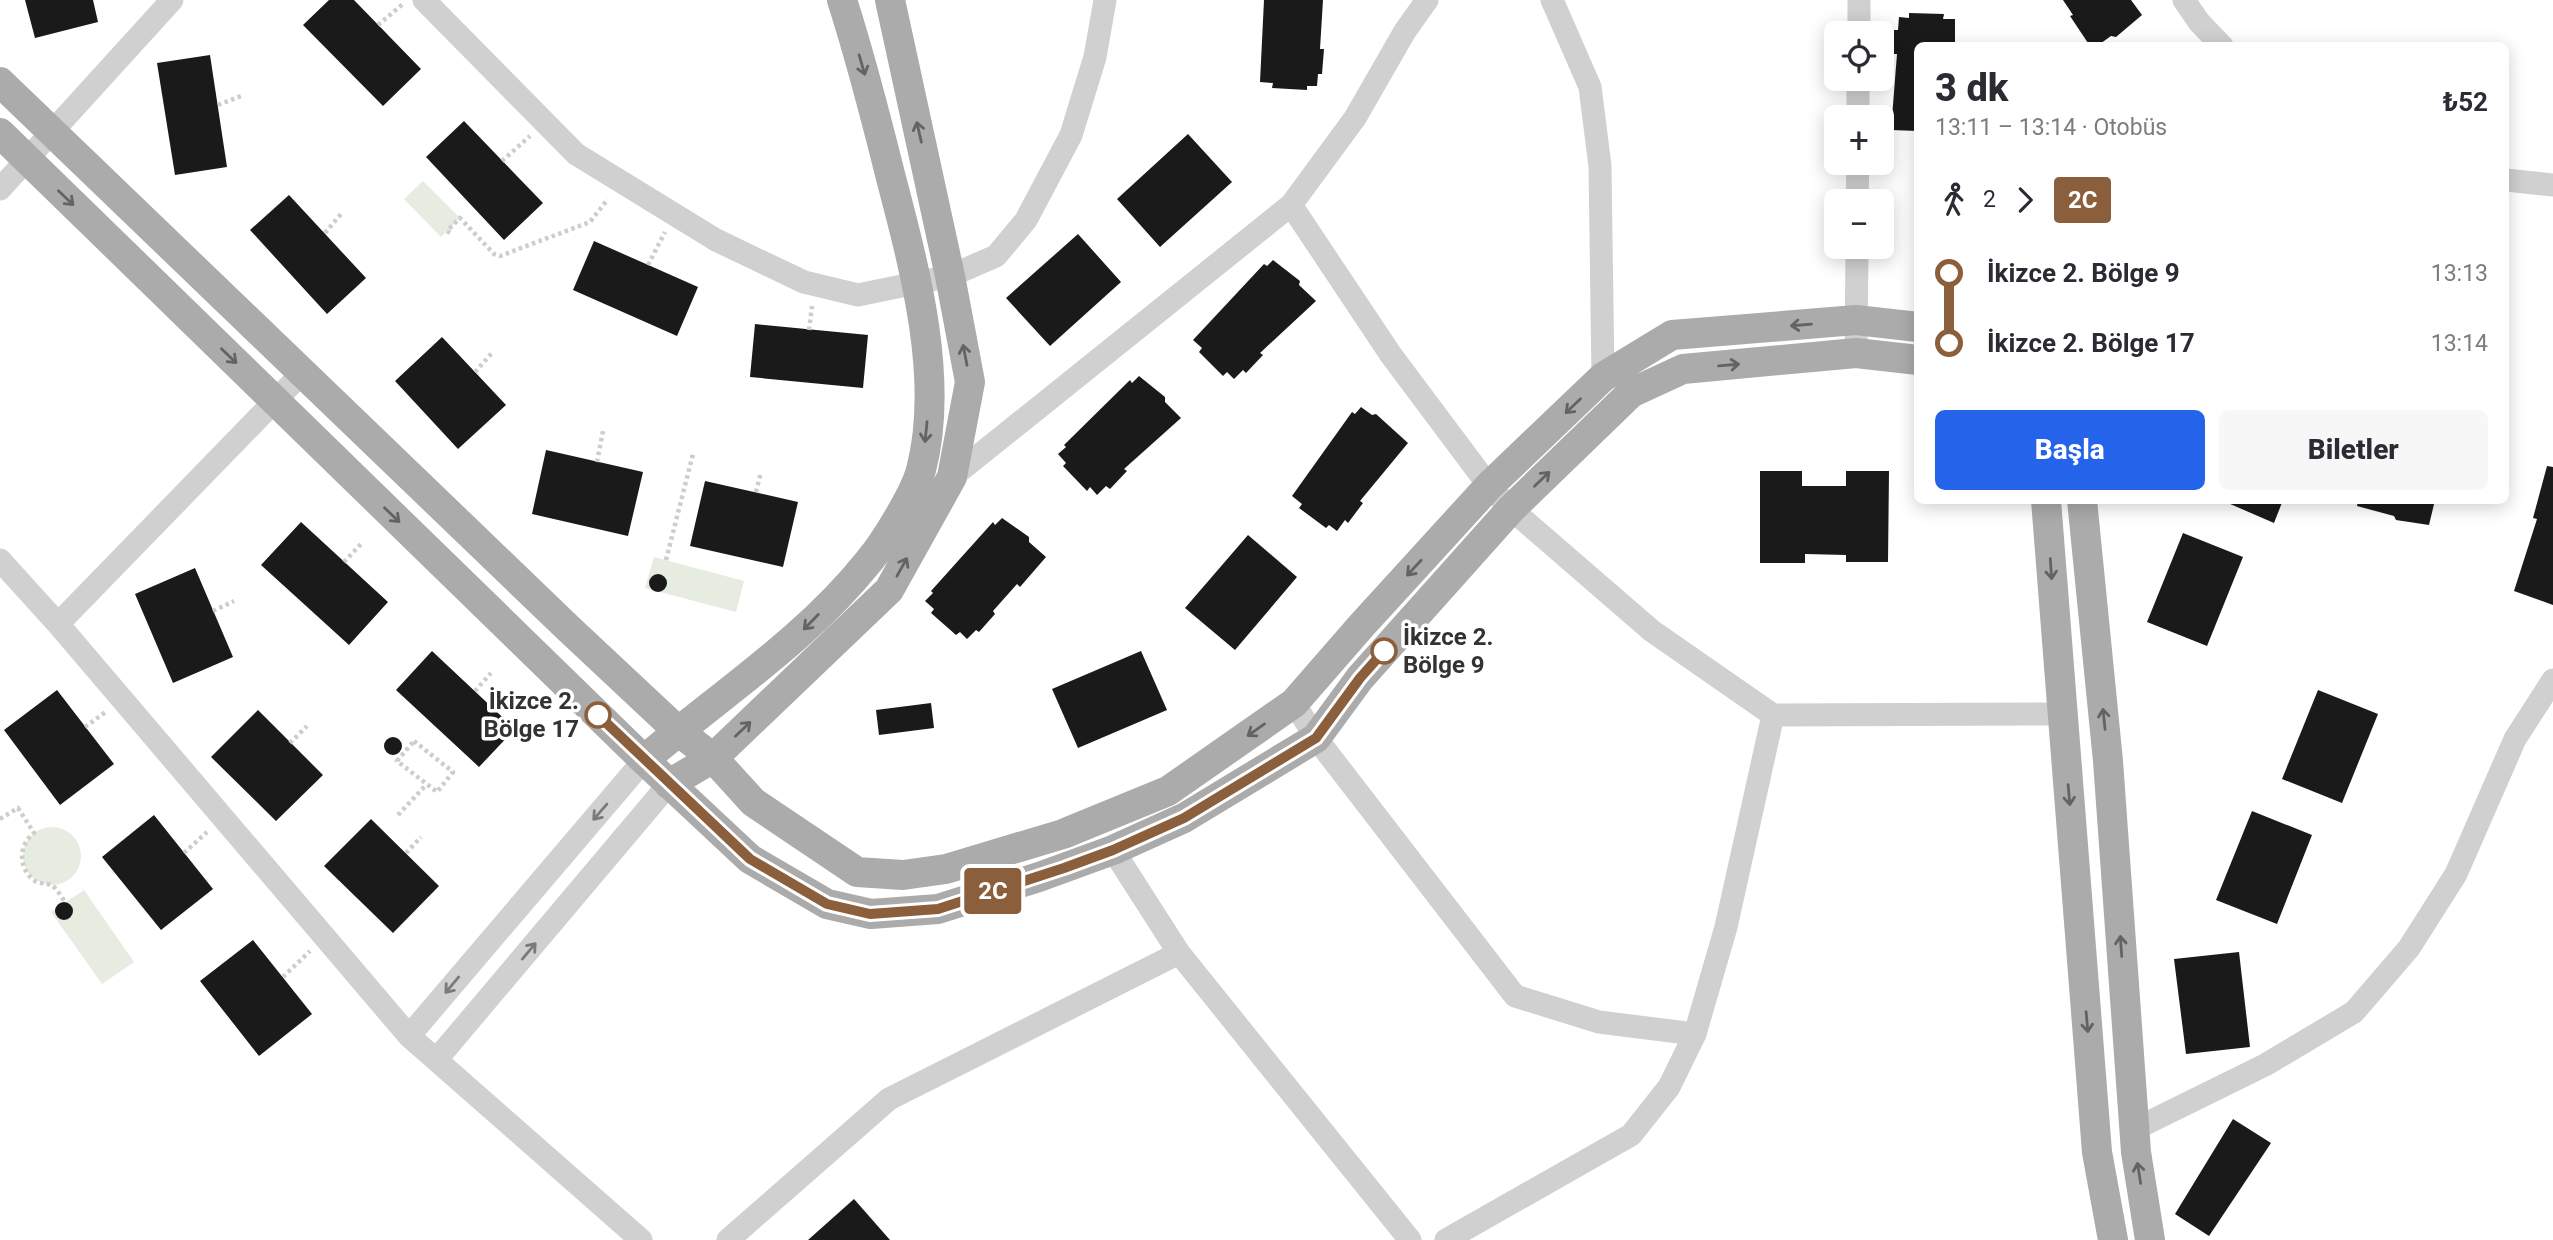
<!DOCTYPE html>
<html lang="tr">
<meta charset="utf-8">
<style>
body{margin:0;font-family:Roboto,sans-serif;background:#f7f7f7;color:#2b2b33;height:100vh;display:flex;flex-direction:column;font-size:26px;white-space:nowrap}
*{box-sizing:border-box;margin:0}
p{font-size:23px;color:#7c7c81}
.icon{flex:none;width:38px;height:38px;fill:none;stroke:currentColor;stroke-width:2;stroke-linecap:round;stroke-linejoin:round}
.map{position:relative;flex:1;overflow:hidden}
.panel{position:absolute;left:1914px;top:42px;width:595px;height:462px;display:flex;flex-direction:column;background:#fff;border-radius:10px;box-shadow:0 4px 18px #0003}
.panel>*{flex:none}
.badge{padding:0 14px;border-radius:5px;font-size:24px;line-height:46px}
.tools{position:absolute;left:1824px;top:21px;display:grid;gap:14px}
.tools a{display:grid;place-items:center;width:70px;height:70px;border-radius:10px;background:#fff;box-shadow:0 4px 18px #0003;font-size:35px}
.map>.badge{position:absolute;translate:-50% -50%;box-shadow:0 0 0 4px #fff}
.legs{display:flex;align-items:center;gap:10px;height:77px;padding:0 21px;font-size:23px}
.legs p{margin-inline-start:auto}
.overview{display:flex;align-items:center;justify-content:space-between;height:119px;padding:0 21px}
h1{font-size:38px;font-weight:800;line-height:52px}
.action{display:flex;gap:14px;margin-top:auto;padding:14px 21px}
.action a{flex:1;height:80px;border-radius:10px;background:#2563eb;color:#fff;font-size:28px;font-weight:800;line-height:80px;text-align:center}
.action a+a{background:#f7f7f7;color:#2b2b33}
ul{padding:0 21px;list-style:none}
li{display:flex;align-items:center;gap:24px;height:70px;font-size:26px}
li i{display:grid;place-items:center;width:10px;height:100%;margin:0 9px;background:currentColor}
li i::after{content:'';width:18px;height:18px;margin:-9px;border:5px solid;border-radius:50%;background:#fff}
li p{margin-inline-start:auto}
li:first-child i{background:linear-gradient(#0000 50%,currentColor 0)}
li:last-child i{background:linear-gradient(currentColor 50%,#0000 0)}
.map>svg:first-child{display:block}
</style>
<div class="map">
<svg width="2553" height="1240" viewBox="0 0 2553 1240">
<rect width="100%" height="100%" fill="#fff"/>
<path fill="#e6ecdf" d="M423,181L460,218L441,237L404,199Z
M654,557L744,581L736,612L645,588Z
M23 856a29 29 0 1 1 58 0a29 29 0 1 1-58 0Z
M84,890L134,962L102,984L51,912Z"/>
<path fill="#1a1a1a" d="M25,0H93L98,22L35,38Z
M329,0H354L421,69L383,106L303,25Z
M1264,0H1323L1320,49H1324L1322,74H1318L1317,86H1307V90L1272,88L1273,83L1260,82Z
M2063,0H2131L2142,15L2116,37L2111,36L2097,46H2090L2070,16L2073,15Z
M1909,13L1944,14L1943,19H1955V46H1918V131L1891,130L1897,54H1893L1894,30H1898L1899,17L1909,18Z
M210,55L227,167L175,175L157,63Z
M464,121L543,203L504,240L426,157Z
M1188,134L1232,182L1160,247L1117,199Z
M289,195L366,278L327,314L250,230Z
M1078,234L1121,282L1050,346L1006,298Z
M594,241L698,287L677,336L573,290Z
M1273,260L1300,281L1299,285L1316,301L1260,353L1263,355L1246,373L1243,370L1234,379L1227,372L1223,376L1199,352L1202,348L1193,340L1264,264L1267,266Z
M755,324L868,335L863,388L750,377Z
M442,337L506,405L458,449L395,381Z
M1139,376L1165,397V402L1181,418L1124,469L1127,471L1110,489L1106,486L1097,495L1090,487L1087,491L1063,466L1066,463L1058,454L1066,447L1064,445L1130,380L1132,383Z
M1361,407L1372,415L1376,414L1408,443L1360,501L1363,503L1348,523L1345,520L1337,531L1329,525L1326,528L1299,508L1302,504L1292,496L1352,412L1355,414Z
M546,450L643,472L628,536L532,514Z
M2547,466L2553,467V605L2514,591L2537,519L2533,518Z
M1760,471H1802V486H1846V471H1889L1888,562H1846V555L1805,554V563H1760Z
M705,481L798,502L783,567L690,546Z
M2221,500H2283L2274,523Z
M2358,500H2435L2429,525L2396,520L2394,516L2357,506Z
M1002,518L1029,537V542L1046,557L1020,587L1017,584L993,611L995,614L979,632L976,630L967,639L960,632L956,635L931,613L934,609L925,601L933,593L931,591L993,522L995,525Z
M301,522L388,602L349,645L261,565Z
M2183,533L2243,557L2207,646L2147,622Z
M1248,535L1297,577L1235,650L1185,608Z
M195,568L233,657L173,683L135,594Z
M649 583a9 9 0 1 1 18 0a9 9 0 1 1-18 0Z
M432,651L515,729L479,767L396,690Z
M1141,651L1167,710L1078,748L1052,689Z
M57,690L114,764L60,805L4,730Z
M2318,690L2378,714L2342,803L2282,779Z
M931,703L934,728L879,735L876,710Z
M258,710L323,775L276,821L211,757Z
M384 746a9 9 0 1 1 18 0a9 9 0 1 1-18 0Z
M2252,811L2312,835L2277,924L2216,900Z
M154,815L213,889L161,930L102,857Z
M371,819L439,886L393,933L324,866Z
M55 911a9 9 0 1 1 18 0a9 9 0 1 1-18 0Z
M253,940L312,1014L259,1056L200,981Z
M2239,952L2250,1047L2186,1054L2174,959Z
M2233,1119L2271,1143L2209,1236L2175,1214Z
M854,1199L890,1240H808Z"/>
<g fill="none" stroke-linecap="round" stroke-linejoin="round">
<path stroke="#cdcdcd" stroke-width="4.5" stroke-dasharray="3.5 3.5" stroke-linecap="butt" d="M378,25L404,3
M218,105L241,96
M502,161L530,136
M325,233L341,214
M450,233L447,231L460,218L494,254L500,256L590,222L608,199
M648,265L665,232
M809,330L812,306
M475,372L492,353
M597,462L603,431
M756,492L761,472
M666,560L693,454
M344,562L361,544
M213,611L234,601
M475,691L491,673
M85,727L107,711
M414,741L453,772L437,792L397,761Z
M290,743L307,726
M398,815L426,785
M0,819L18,808L34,833C18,845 18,869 35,881C40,884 46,883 51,885C56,887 62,898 65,902
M184,853L207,832
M406,853L421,837
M283,977L310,951"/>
<path stroke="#d0d0d0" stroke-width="23" d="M424,0L576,154L716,240L804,282L858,295L950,276L996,256L1026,220L1071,135L1095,57L1105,0
M1552,0L1590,87L1600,166L1603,377
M2184,0L2199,22L2222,46
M1859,33V0
M1858,117V79
M2506,180L2553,185
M0,189L172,0
M1857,201L1858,163
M1291,205L1391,355L1489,486L1511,509L1652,631L1773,715L2062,714
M1856,353L1857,247
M952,477L1291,205L1355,118L1405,31L1427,0
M0,560L58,624L409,1036L641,1240
M58,624L303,372
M1294,703L1316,738L1515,996L1599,1022L1695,1034
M1113,850L1179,953L1410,1240
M409,1036L644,760
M437,1059L669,784
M2135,1129L2265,1065L2354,1012L2409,948L2456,874L2515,739L2553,680
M728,1240L889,1099L1179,953
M1446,1240L1631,1135L1669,1087L1695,1034L1726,927L1773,715"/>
<path stroke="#ababab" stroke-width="30" d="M0,82L568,628L678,731L713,758L753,802L857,872L903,875L946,869L1063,834L1168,791L1294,703L1362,625L1489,486L1603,377L1672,335L1856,320L1918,327
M0,133L644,760L750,859L827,904L871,914L938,909L1039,877L1113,850L1184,818L1316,738L1360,678L1511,509L1631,393L1683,369L1856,353L1918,360
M2046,500L2097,1152L2113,1240
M2082,500L2108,761L2136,1152L2150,1240
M644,760C720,695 806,640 869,561C885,542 915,493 921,470C945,379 914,266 891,178C876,118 861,59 842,0
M669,784L713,758L889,590L952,477L970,382L950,276L890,0"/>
</g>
<defs><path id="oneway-shaft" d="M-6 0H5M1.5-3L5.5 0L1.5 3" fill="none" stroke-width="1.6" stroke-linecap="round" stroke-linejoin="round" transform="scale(1.75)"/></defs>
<g stroke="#636363">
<use href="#oneway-shaft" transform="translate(862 65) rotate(74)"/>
<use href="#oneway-shaft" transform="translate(919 132) rotate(-103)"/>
<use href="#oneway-shaft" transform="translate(66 198) rotate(44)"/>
<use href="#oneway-shaft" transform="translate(1801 325) rotate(175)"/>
<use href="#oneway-shaft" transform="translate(965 355) rotate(-101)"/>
<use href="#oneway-shaft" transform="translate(229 356) rotate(44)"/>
<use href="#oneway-shaft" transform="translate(1729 365) rotate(-5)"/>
<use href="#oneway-shaft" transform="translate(1573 406) rotate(136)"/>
<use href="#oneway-shaft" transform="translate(926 432) rotate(96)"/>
<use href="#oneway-shaft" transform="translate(1542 479) rotate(-44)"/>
<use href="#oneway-shaft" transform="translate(392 515) rotate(44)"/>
<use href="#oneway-shaft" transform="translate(902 567) rotate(-61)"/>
<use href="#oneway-shaft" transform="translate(1414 568) rotate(133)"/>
<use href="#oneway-shaft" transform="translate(2051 569) rotate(86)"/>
<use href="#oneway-shaft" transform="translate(811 622) rotate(134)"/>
<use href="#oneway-shaft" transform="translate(2104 719) rotate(-96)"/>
<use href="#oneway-shaft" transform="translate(743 729) rotate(-44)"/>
<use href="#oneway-shaft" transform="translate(1256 730) rotate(145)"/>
<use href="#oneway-shaft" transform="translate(2069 795) rotate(85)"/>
<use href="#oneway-shaft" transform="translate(2121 946) rotate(-94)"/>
<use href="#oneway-shaft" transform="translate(2087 1022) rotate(85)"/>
<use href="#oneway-shaft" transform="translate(2139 1173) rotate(-99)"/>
</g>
<g stroke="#7a7a7a">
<use href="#oneway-shaft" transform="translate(600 812) rotate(131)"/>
<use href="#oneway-shaft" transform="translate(529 951) rotate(-50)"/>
<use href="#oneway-shaft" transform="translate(452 985) rotate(130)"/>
</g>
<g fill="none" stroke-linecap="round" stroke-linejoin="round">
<defs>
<path id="line-1" d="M598,715L750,859L827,904L870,914L938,909L1064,868L1113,850L1184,818L1316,738L1360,678L1384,651"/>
</defs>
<use href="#line-1" stroke="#fff" stroke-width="16"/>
<use href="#line-1" stroke="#8b5e3c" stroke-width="10"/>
</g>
<g fill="#fff" stroke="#8b5e3c" stroke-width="3.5">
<circle cx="1384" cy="651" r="12"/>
<circle cx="598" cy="715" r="12"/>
</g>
<g text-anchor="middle" stroke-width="7" stroke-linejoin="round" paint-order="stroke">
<g font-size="24" font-weight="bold" fill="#333" stroke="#fff" text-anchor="start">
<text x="1403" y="645">İkizce 2.<tspan x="1403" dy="28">Bölge 9</tspan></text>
<text x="579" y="709" text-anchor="end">İkizce 2.<tspan x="579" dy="28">Bölge 17</tspan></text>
</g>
</g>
</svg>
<div class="tools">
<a><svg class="icon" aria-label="locate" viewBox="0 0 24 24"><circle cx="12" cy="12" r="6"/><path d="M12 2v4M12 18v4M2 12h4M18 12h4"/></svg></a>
<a>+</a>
<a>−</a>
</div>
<b class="badge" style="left:993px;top:891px;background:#8b5e3c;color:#fff">2C</b>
<section class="panel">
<div class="overview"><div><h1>3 dk</h1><p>13:11 – 13:14 · Otobüs</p></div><b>₺52</b></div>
<div class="legs"><svg class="icon" aria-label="walk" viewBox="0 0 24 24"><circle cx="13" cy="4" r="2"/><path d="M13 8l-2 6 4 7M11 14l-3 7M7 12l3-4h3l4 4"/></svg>2<svg class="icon" aria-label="forward" viewBox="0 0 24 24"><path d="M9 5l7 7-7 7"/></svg><b class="badge" style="background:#8b5e3c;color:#fff">2C</b></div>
<ul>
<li><i style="color:#8b5e3c"></i><b>İkizce 2. Bölge 9</b><p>13:13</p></li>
<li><i style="color:#8b5e3c"></i><b>İkizce 2. Bölge 17</b><p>13:14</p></li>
</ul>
<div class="action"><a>Başla</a><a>Biletler</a></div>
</section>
</div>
